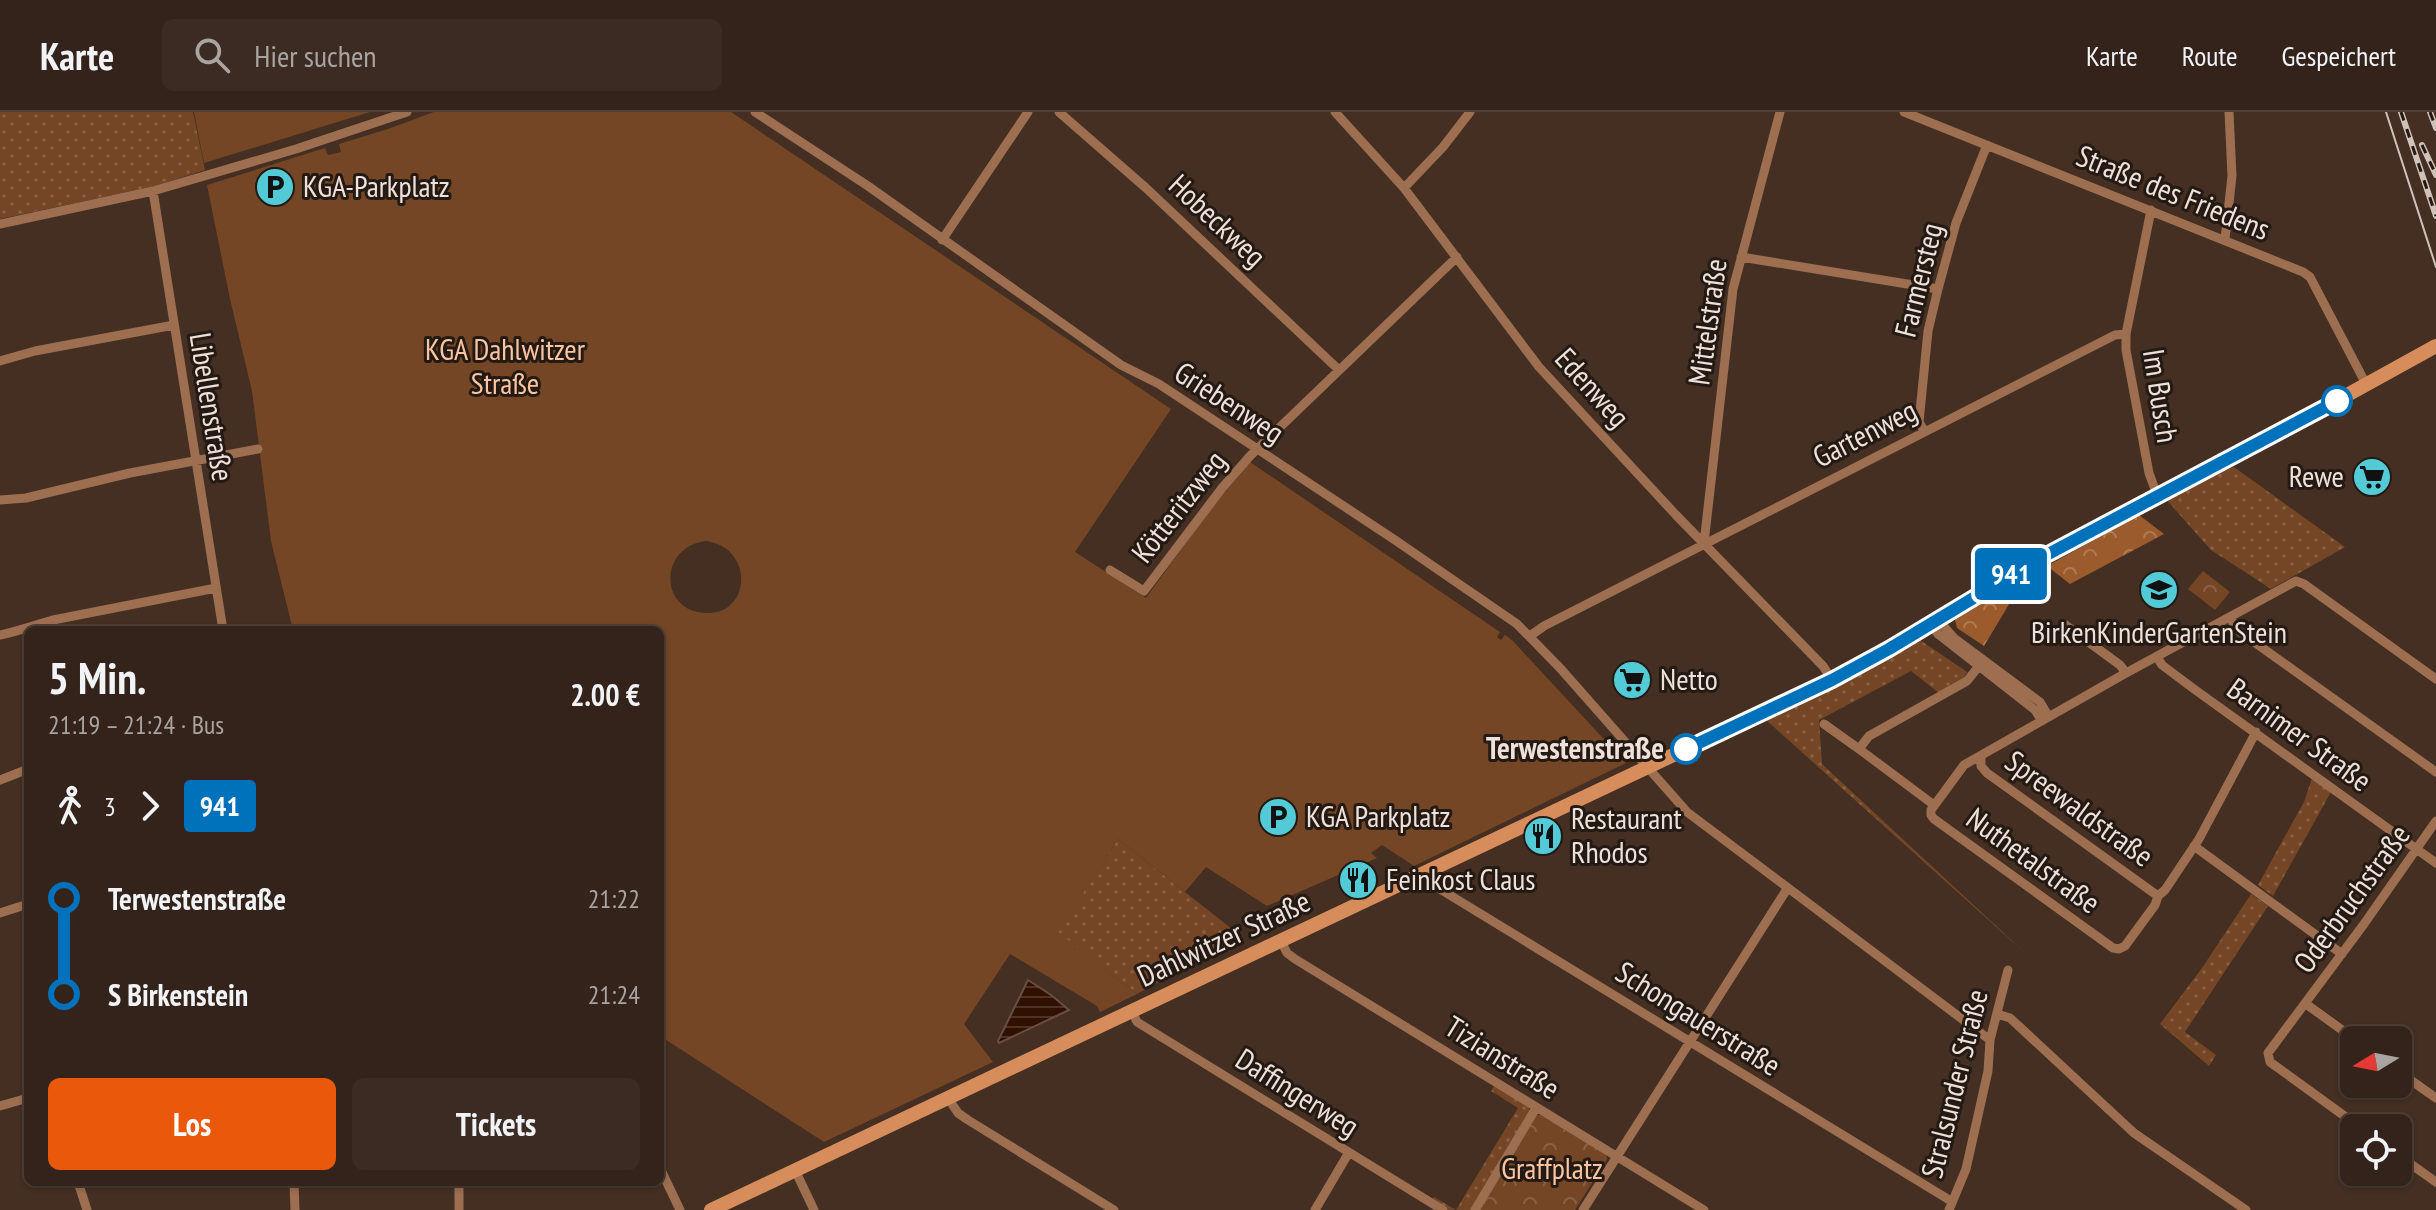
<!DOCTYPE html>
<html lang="de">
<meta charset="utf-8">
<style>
body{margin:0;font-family:"PT Sans Narrow",sans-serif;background:#3b2b23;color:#f1f3f6;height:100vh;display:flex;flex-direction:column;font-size:30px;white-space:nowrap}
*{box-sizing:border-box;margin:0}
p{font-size:26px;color:#a9a4a2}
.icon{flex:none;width:44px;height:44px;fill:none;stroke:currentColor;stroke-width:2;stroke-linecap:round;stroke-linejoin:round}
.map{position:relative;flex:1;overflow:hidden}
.drawer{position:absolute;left:24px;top:514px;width:640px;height:560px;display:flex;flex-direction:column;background:#33231a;border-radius:12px;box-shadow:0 2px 6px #0004,0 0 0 2px #4e4039}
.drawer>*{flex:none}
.badge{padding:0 16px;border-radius:6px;font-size:28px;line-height:52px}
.needle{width:52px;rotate:260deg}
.controls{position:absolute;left:2340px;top:914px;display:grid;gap:16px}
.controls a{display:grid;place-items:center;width:72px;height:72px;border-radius:12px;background:#33231a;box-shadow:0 2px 6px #0004,0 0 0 2px #4e4039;font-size:40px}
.map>.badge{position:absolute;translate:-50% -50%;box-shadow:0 0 0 4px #fff}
.legs{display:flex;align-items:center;gap:12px;height:88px;padding:0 24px;font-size:26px}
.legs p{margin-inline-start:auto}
.head{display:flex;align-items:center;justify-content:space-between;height:136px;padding:0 24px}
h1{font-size:44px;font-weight:800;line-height:60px}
.cta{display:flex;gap:16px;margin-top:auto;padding:16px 24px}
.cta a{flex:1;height:92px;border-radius:12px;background:#ea580c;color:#fff;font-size:32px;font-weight:800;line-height:92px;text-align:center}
.cta a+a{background:#3b2b23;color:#f1f3f6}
ul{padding:0 24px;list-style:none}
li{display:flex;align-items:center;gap:28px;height:96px;font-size:30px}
li i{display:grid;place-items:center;width:12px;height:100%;margin:0 10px;background:currentColor}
li i::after{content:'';width:20px;height:20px;margin:-10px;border:6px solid;border-radius:50%;background:#33231a}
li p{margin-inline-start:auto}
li:first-child i{background:linear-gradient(#0000 50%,currentColor 0)}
li:last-child i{background:linear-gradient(currentColor 50%,#0000 0)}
header{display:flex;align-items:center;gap:48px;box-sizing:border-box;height:112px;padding:0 40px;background:#33231a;border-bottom:2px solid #4e4039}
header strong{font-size:38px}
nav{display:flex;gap:44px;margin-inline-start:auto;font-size:28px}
.search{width:560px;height:72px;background:#3b2b23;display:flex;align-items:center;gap:20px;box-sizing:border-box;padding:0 28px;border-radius:12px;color:#a9a4a2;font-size:30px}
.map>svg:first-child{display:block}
</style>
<header>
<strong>Karte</strong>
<div class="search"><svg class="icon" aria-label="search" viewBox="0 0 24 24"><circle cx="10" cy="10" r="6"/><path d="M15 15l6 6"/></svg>Hier suchen</div>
<nav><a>Karte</a><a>Route</a><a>Gespeichert</a></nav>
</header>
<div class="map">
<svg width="2436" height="1098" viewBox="0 0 2436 1098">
<defs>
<pattern id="grass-dots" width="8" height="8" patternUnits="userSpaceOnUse" patternTransform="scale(2)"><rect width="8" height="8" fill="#754625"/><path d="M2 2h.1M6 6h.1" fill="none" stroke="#896044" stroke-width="1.8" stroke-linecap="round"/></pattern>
<pattern id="forest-crowns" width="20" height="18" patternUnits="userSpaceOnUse" patternTransform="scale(2)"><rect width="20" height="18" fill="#9c5b2d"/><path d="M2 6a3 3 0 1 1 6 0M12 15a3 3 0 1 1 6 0" fill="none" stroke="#af7a55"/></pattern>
<pattern id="park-crowns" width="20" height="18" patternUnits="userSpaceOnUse" patternTransform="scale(2)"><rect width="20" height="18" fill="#754625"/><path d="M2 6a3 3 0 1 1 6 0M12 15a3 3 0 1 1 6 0" fill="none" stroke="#896044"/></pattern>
<pattern id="water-rules" width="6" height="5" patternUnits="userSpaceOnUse" patternTransform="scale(2)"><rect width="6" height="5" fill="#301000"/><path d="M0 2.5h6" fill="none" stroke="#4e3225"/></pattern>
</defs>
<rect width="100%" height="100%" fill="#442f22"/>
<path fill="url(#grass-dots)" d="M0,0H193L205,58L155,74L0,107Z
M2234,355L2345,435L2271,477L2211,438L2163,384Z
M1920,528L1967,560L1963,567L1939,581L1911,559L1819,608L1822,652L2023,839L1766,608Z
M2312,666L2331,680L2273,784L2258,773L2304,690Z
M1118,727L1242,825L1137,882L1057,820Z
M2251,782L2268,794L2185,920L2216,943L2209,954L2160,912L2202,856Z
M1495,973L1528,994L1530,1000L1472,1098H1449L1432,1088L1434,1085L1456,1098L1518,996L1491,979Z"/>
<path fill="url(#forest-crowns)" d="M2139,403L2164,422L2070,472L2047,454Z
M2004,475H2008L2014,480V484L1984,534L1957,516L1955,508Z"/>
<path fill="url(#park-crowns)" d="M2203,459L2230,480L2215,498L2188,477Z
M1535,1003H1541L1606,1042L1607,1047L1575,1098H1479Z"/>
<path fill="#754625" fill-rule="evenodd" d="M194,0H370L204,51Z
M434,0H731L1171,297L1075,440L1146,486L1215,391L1250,350L1500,520L1497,525L1501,528L1505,523L1512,528L1626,651L1414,754L1382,733L1371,741L1377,746L1267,794L1206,755L1185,780L1118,727L1058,820L1137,882L1100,900L1097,894L1010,842L964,912L993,950L824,1030L660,924V518H293L271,429L252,279L230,187L207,73L325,36L328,43L341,40L339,32L388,17ZM706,429C755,436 751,503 706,501C659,500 658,435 706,429Z"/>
<path fill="url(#water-rules)" stroke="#694f41" stroke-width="2" d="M1028,868L1051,883L1069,898L999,931L998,929Z"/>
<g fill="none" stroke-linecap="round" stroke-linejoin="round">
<path stroke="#9d6e50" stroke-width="9" d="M755,0L868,74L1121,253L1159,272L1395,428L1517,512L1560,556L1687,700L1990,928
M1059,0L1146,76L1339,258
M1335,0L1404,76L1539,255L1676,403L1823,554L1832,568
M1904,0L2303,160L2310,165L2366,272
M1404,76L1443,35L1470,0
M153,79L223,518
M2151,98L2126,222V238L2149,361L2157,383
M0,112L153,79L296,37L407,0
M2225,127L2232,64L2229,0
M942,128L1028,0
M1741,145L1938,177
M0,249L35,239L174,213
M1924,319L1919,310L1928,219L1938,177L1956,111L1987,33
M0,388L26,386L130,361L258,337
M1704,431L1733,177L1780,0
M1110,458L1144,479L1222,376L1250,344L1457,145
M2230,505L2236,517L2436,660
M1938,508L1954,526L2040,590L2049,605
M2064,512L2120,553L2126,561
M1931,513L1938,522L2035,598L2042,609
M0,523C19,519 35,513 53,508L216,476
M1530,524L1544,514L2115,223L2126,222
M2157,545L2162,553L2194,577L2436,751
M1824,612L1859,637
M1981,644V654L1987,661L2158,784L2165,778L2199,727L2256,620
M0,668L28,657
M1934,693L1859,637L1869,624L1967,569L1979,554
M2194,734L2342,842
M1423,762L1430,771L1951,1089
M2158,784L2155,793L2125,834L2119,837L2113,836L1934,707L1931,703V698L1964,653L2126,561L2296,469L2304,472L2436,567
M0,801L28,792
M1281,829L1287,841L1295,847L1704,1098
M2306,892L2356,928
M1132,899L1137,910L1443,1098
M1997,902L2010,906L2134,1021L2246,1098
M2398,959L2436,986
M948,986L958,1001L968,1008L1114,1098
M0,994L28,986
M2361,1016L2270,950L2268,941L2364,812L2436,709
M2398,1043L2436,1070
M660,1056L680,1098
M795,1058L814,1098
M78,1070L87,1098
M294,1070L295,1098
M459,1098V1070
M1315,1098L1348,1042
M1475,1098L1536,996
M1583,1098L1787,777
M1949,1098L1966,1057L1988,959L1990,928L2008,858"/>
<path stroke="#d78d5b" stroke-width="14" d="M711,1098L1832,568L1921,520L2035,449L2157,383L2273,324L2436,234"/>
<path stroke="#d1c2b9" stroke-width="2" d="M2386,0L2436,155"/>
<defs>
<path id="rail" d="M2401,0L2436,104
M2430,0L2436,16
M2422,33L2436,63"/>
</defs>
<use href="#rail" stroke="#d1c2b9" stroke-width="6"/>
<use href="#rail" stroke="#231a14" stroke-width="3" stroke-dasharray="9" stroke-linecap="butt"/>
</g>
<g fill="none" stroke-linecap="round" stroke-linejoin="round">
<defs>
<path id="line-1" d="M1686,637L1832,568L1889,537L2035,449L2337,289"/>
</defs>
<use href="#line-1" stroke="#fff" stroke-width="18"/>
<use href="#line-1" stroke="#0072bc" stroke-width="12"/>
</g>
<defs>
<symbol id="parking-disc" viewBox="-11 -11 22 22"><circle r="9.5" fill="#52cbd7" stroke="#231a14"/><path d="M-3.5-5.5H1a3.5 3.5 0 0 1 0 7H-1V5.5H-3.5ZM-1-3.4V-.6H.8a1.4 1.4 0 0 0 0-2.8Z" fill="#111"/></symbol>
<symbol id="supermarket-disc" viewBox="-11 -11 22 22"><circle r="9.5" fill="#52cbd7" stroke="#231a14"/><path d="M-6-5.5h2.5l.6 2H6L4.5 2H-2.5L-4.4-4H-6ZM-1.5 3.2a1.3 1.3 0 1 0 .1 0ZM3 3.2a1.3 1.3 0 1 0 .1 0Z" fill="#111"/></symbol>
<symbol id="school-disc" viewBox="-11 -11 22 22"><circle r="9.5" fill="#52cbd7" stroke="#231a14"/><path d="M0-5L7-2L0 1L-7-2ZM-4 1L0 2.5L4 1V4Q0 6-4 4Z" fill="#111"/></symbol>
<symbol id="restaurant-disc" viewBox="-11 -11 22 22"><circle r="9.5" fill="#52cbd7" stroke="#231a14"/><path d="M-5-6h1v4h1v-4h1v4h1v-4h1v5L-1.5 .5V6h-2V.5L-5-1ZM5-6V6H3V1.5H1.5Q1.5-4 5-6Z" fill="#111"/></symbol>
</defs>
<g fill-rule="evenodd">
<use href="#parking-disc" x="253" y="53" width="44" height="44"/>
<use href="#supermarket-disc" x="2350" y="343" width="44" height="44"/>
<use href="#school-disc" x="2137" y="456" width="44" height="44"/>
<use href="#supermarket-disc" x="1610" y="546" width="44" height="44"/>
<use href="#parking-disc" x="1256" y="683" width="44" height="44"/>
<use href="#restaurant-disc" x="1521" y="702" width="44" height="44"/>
<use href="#restaurant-disc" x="1336" y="746" width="44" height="44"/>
</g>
<g fill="#fff" stroke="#0072bc" stroke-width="4">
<circle cx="2337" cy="289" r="14"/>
<circle cx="1686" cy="637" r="14"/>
</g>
<g text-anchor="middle" stroke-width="6" stroke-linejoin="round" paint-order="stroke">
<g font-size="30" fill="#efe1d9" stroke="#231a14" text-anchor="start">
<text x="303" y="85">KGA-Parkplatz</text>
<text x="2344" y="375" text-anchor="end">Rewe</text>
<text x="2159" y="531" text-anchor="middle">BirkenKinderGartenStein</text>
<text x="1660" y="578">Netto</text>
<text x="1306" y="715">KGA Parkplatz</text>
<text x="1571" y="717">Restaurant<tspan x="1571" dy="34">Rhodos</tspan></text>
<text x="1386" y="778">Feinkost Claus</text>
</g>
<g font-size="30" fill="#efe1d9" stroke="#231a14">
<text transform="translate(2173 81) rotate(22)" y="10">Straße des Friedens</text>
<text transform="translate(1217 109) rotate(43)" y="10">Hobeckweg</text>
<text transform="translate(1919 168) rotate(-76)" y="10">Farmersteg</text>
<text transform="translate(1708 210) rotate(-82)" y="10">Mittelstraße</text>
<text transform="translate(1592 276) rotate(48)" y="10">Edenweg</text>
<text transform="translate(2160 284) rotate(81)" y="10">Im Busch</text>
<text transform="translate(1229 291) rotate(33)" y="10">Griebenweg</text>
<text transform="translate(211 295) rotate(81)" y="10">Libellenstraße</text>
<text transform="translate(1865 322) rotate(-27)" y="10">Gartenweg</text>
<text transform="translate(1179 395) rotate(-52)" y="10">Kötteritzweg</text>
<text transform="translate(2299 623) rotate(36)" y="10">Barnimer Straße</text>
<text transform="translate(2079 697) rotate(36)" y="10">Spreewaldstraße</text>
<text transform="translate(2033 749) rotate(36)" y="10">Nuthetalstraße</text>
<text transform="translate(2352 787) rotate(-54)" y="10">Oderbruchstraße</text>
<text transform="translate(1224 827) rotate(-25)" y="10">Dahlwitzer Straße</text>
<text transform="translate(1698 907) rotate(32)" y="10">Schongauerstraße</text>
<text transform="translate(1502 946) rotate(32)" y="10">Tizianstraße</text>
<text transform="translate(1955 972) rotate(-76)" y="10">Stralsunder Straße</text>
<text transform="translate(1297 981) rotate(32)" y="10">Daffingerweg</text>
</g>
<g font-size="30" fill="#fcc4a0" stroke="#231a14">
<text x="505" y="248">KGA Dahlwitzer<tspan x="505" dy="34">Straße</tspan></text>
<text x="1552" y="1067">Graffplatz</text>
</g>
<g font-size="30" font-weight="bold" fill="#efe1d9" stroke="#231a14" text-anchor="end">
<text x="1664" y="647">Terwestenstraße</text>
</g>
</g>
</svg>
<div class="controls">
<a><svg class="needle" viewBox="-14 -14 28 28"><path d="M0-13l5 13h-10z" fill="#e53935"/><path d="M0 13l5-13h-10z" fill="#a9a4a2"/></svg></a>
<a><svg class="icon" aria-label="locate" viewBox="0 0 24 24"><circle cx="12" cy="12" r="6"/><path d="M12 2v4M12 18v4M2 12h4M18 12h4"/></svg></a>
</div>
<b class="badge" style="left:2011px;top:462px;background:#0072bc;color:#fff">941</b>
<section class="drawer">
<div class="head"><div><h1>5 Min.</h1><p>21:19 – 21:24 · Bus</p></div><b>2.00 €</b></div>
<div class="legs"><svg class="icon" aria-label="walk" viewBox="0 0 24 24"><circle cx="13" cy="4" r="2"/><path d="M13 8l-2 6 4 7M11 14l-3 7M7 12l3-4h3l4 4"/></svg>3<svg class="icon" aria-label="forward" viewBox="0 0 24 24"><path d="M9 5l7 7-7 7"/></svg><b class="badge" style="background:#0072bc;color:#fff">941</b></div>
<ul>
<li><i style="color:#0072bc"></i><b>Terwestenstraße</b><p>21:22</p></li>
<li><i style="color:#0072bc"></i><b>S Birkenstein</b><p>21:24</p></li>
</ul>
<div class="cta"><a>Los</a><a>Tickets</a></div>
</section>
</div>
